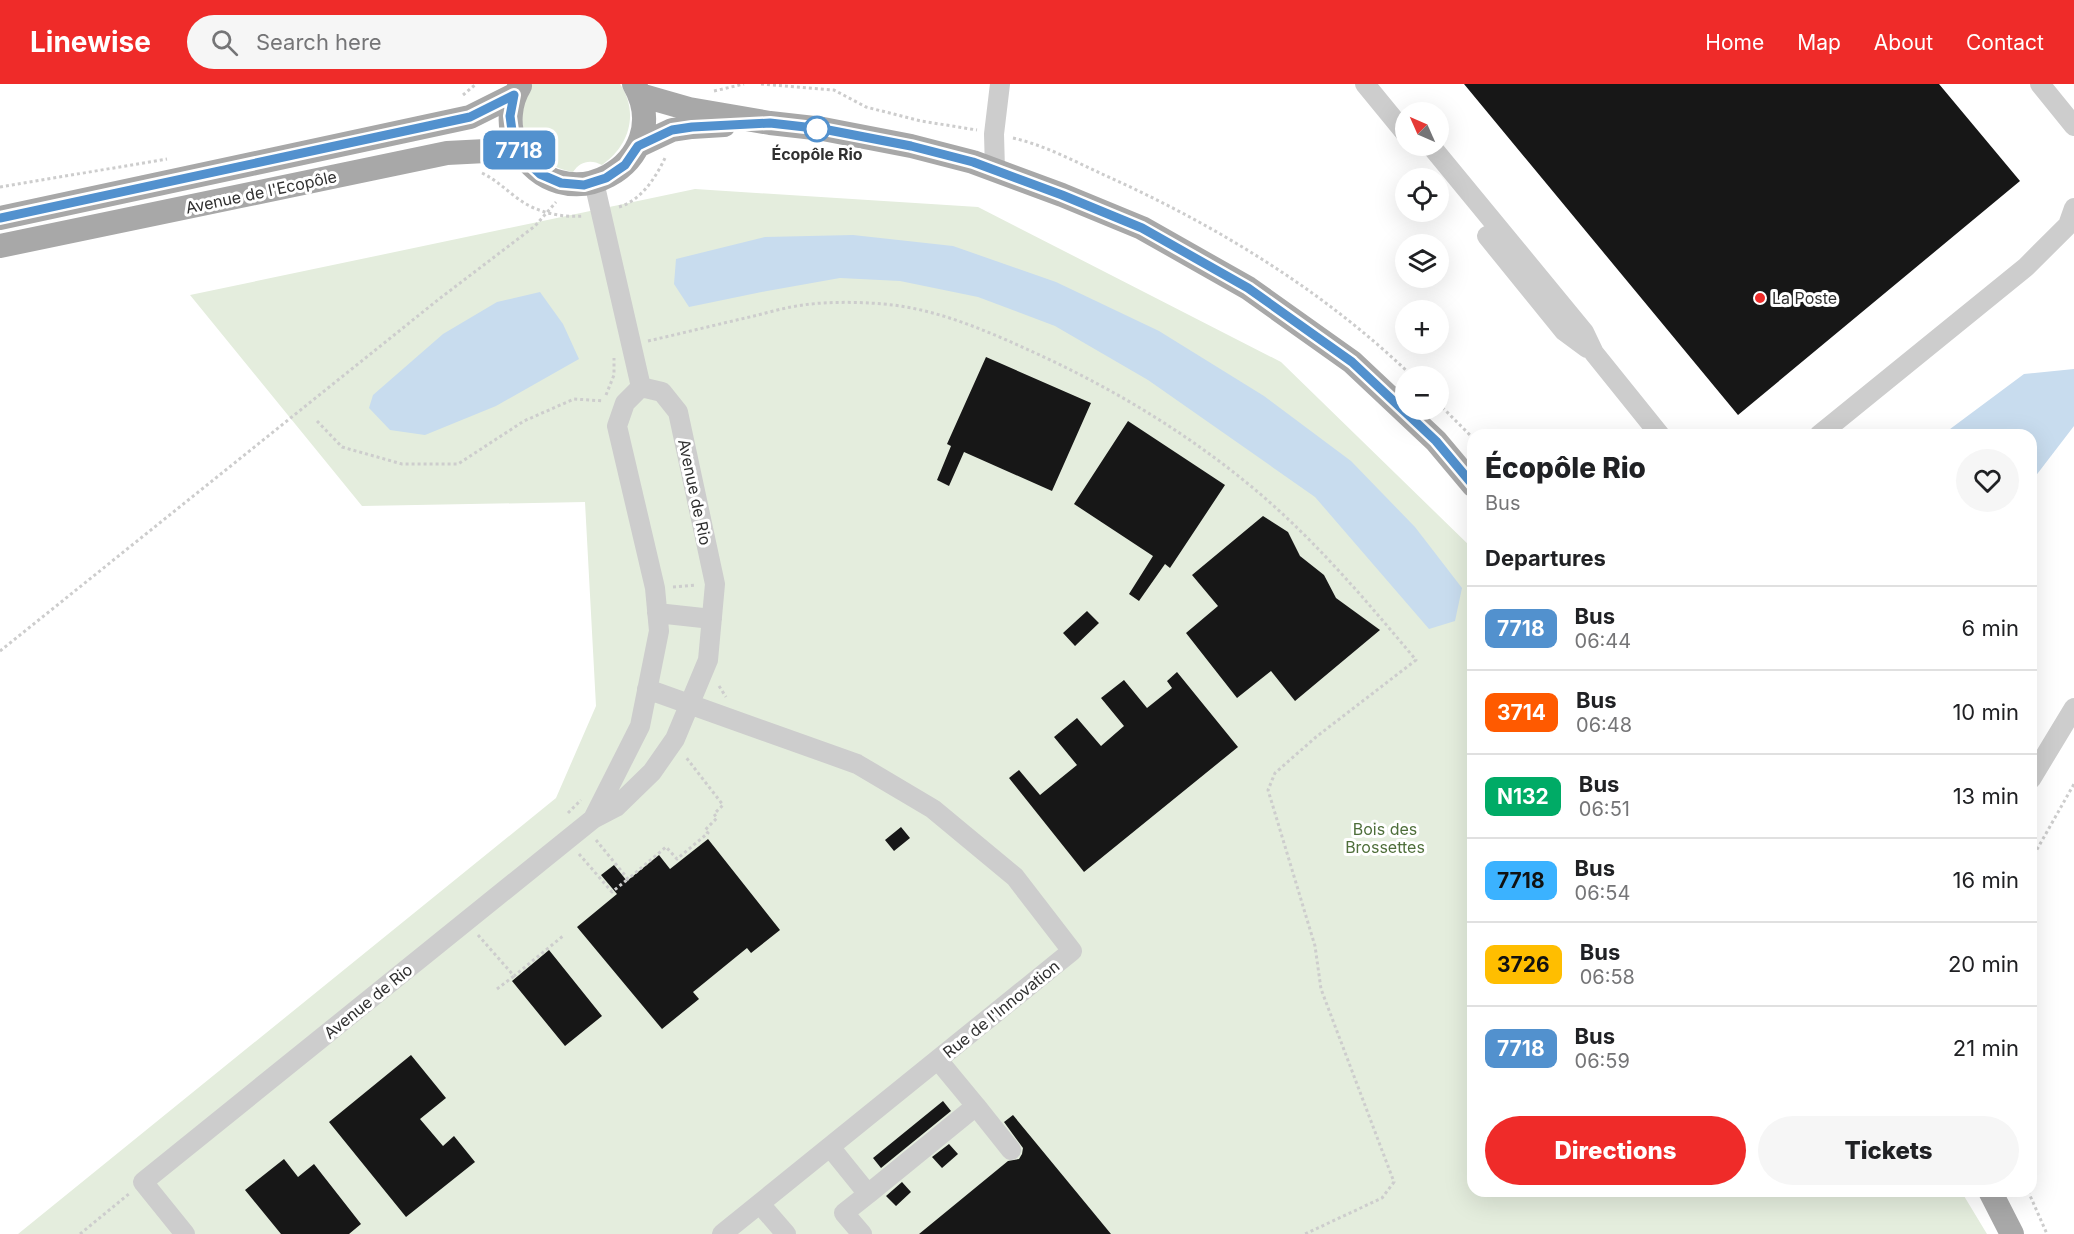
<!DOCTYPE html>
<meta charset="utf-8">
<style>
body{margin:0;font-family:Inter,sans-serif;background:#f6f6f6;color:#202124;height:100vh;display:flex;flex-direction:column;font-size:22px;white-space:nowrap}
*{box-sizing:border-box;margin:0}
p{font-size:20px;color:#757577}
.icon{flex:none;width:33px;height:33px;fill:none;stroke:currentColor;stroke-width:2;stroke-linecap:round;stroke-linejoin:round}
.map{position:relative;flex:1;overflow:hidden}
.panel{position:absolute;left:1467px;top:345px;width:570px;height:768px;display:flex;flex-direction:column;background:#fff;border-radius:18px;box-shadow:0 6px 24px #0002}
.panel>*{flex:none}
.badge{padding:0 12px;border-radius:9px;font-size:21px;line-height:39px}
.needle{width:39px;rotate:315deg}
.controls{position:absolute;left:1395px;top:18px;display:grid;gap:12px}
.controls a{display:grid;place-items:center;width:54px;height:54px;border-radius:50%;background:#fff;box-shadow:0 6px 24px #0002;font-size:30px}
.map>.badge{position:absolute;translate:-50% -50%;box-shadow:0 0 0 3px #fff}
h2{padding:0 18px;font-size:22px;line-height:54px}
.round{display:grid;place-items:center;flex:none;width:63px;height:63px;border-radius:32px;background:#f6f6f6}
.overview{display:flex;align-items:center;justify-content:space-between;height:102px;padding:0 18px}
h1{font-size:28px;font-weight:800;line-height:45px}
.cta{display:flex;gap:12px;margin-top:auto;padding:12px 18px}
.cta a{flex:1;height:69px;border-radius:36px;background:#ef2b29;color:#fff;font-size:24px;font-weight:800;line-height:69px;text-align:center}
.cta a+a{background:#f6f6f6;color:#202124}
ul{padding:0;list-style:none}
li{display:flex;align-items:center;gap:18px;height:84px;padding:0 18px;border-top:2px solid #e0e0e0}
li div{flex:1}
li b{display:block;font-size:22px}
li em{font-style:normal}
li .badge{min-width:66px;font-weight:700;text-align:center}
header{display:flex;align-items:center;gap:36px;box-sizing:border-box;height:84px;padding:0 30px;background:#ef2b29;color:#fff}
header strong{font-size:28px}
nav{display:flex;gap:33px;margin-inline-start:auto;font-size:21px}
.search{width:420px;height:54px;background:#f6f6f6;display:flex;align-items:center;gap:15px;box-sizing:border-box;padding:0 21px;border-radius:33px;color:#757577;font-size:22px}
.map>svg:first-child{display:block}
</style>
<header>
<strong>Linewise</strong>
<div class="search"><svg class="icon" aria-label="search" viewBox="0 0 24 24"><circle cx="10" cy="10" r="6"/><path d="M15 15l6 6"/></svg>Search here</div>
<nav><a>Home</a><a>Map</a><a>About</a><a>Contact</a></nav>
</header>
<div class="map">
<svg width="2074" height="1150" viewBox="0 0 2074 1150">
<rect width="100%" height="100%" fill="#fff"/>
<path fill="#e4eddd" d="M532,0H620C639,28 630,62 602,81C591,75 580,77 573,88C530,81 508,37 532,0Z
M695,105L978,123L1281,278L1473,465V1107H1961L1987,1150H18L556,714L596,622L585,418L362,422L190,211Z"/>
<path fill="#c8dcee" d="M853,151L953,162L1056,198L1159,247L1264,312L1351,377L1415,443L1462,504L1455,537L1429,545L1315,413L1148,296L1055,242L978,213L900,197L840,194L767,207L689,223L674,200L676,175L765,153Z
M540,208L563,240L579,275L496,322L425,351L390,346L369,324L373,311L443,250L497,218Z
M2074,285V342L2031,398V351H1942L2024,290Z"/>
<path fill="#171717" d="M1464,0H1939L2020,97L1738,331Z
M986,273L1091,319L1052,407L964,368L949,402L937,396L951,362L947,360Z
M1128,337L1225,401L1170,484L1165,480L1139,517L1129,510L1153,472L1074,420Z
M1263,432L1288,448L1300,472L1324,491L1336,514L1380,546L1295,617L1271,587L1237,614L1186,549L1218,522L1192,491Z
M1087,527L1099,539L1075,562L1063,549Z
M1177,588L1238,663L1084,788L1009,694L1019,686L1040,711L1077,681L1054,653L1077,634L1101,662L1124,642L1101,614L1124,596L1147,624L1172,604L1167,597Z
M901,743L910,754L894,767L885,756Z
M708,755L780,846L751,869L747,864L693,908L699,915L662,945L577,843L617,810L601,791L614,781L627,797L659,771L670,785Z
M549,866L602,932L565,962L512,897Z
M411,971L446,1014L420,1035L443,1062L454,1052L475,1078L406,1133L329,1038Z
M943,1017L951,1027L881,1084L873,1074Z
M1013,1031L1111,1150H919L1008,1077L1019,1075L1022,1070L1023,1064L1004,1038Z
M949,1060L958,1070L942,1084L932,1073Z
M284,1075L298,1093L314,1080L361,1140L349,1150H281L245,1106Z
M902,1098L911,1108L896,1122L886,1112Z"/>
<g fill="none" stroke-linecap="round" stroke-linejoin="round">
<path stroke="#cdcdcd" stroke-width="3" stroke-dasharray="3 3" stroke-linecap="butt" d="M761,0L834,6L866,23L921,37L977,46
M714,7L744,0
M463,11L476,0
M1013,54C1044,61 1074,77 1102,90C1214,140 1323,206 1412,292
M482,89C496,96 505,105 517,114C535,128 561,134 584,132
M0,103L167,75
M619,123C642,116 656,93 666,72
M648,257C683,249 719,240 754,232C770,228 787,223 803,221C830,217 867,218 893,221C941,227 987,247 1031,267C1108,302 1181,345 1247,399C1310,450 1364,514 1416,576L1316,653L1275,689L1268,706L1315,862L1321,905L1394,1098L1382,1114L1305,1150
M606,311L614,291V274
M1438,319L1473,354
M317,337L342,363L402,380H458L524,337L574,315L604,317
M673,503L696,501
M0,567L439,215L535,142L556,118
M719,602L726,613
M568,729L581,716
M596,756L628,795L666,763L677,775L708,749L705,746L717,734L714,730L723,721L685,672
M579,770L612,808L628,795
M2031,776L2074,700
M478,851L514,892L563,852
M497,905L514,892
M2028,1107L2047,1150
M80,1150L130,1109"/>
<path stroke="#cdcdcd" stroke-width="20" d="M1365,0L1406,50
M2040,0L2074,42
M1431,62L1584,248L1594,269L1660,351
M995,86L994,50L1000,0
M594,98L641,303
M1487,152L1564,247L1587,264
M1819,351L2026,183L2068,141L2074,124
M657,529L712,535
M647,605L857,680L933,725L1015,793L1072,867L722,1150
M2031,695L2074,624
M593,735L640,642L659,547L655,504L617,342L625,319L641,303
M976,1022L1011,1066
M830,1063L868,1110L976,1022L938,976
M760,1120L786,1150
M185,1150L143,1098L593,735L616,723L652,688L675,655L708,576L715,500L678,328L662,308L641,303
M862,1150L844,1129L868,1110"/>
<path stroke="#a8a8a8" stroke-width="24" d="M520,2C510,18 507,42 516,59C560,147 679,78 634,0
M640,11L689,25L770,39L823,45L911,62L973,78L1062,111L1142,144L1248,204L1352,278L1436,357L1473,401
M638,62L672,46L692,43L724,41
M0,134L470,33L514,11
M0,162L447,69L486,67L523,74
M1990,1107L2012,1150"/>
</g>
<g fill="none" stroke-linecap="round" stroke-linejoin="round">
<defs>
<path id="line" d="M0,134L470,33L514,11L510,32L513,54L523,74L540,90L561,99L584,101L606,94L625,81L638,62L672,46L692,43L770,39L823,45L911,62L973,78L1062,111L1142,144L1248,204L1352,278L1436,357L1473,401"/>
</defs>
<use href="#line" stroke="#fff" stroke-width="14"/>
<use href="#line" stroke="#5291ce" stroke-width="9"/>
</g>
<circle fill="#fff" stroke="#5291ce" stroke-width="3" cx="817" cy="45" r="12"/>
<circle fill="#ef2b29" stroke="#fff" stroke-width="2" cx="1760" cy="214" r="6"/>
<g text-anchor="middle" stroke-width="6" stroke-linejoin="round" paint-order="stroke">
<g font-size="16" font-weight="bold" fill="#303030" stroke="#fff">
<text x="817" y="76">Écopôle Rio</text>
</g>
<g font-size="16" fill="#303030" stroke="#fff">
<text transform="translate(261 108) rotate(-12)" y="6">Avenue de l'Ecopôle</text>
<text transform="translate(695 408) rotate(78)" y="6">Avenue de Rio</text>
<text transform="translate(368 917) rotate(-39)" y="6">Avenue de Rio</text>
<text transform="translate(1001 925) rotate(-39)" y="6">Rue de l'Innovation</text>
</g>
<g font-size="16" fill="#303030" stroke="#fff" text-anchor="start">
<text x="1772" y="220">La Poste</text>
</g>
<g font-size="16" fill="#4e6e3a" stroke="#fff">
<text x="1385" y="751">Bois des<tspan x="1385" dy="18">Brossettes</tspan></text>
</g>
</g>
</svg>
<div class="controls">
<a><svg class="needle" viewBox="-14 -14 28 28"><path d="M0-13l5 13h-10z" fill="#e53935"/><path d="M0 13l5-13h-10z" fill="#757577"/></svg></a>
<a><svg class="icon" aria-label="locate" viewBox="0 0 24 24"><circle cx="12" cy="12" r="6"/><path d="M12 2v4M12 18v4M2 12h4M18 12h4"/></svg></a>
<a><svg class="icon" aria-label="layers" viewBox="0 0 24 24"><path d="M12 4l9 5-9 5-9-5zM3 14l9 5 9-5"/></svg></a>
<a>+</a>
<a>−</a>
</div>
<b class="badge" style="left:519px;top:66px;background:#5291ce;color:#fff">7718</b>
<section class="panel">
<div class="overview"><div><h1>Écopôle Rio</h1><p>Bus</p></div><a class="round"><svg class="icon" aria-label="heart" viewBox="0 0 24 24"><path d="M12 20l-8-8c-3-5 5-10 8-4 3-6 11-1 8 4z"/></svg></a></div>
<h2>Departures</h2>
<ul>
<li><span class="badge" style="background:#5291ce;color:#fff">7718</span><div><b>Bus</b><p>06:44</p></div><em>6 min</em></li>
<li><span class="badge" style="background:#ff5a00;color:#fff">3714</span><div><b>Bus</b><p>06:48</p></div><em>10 min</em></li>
<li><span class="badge" style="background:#00ab66;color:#fff">N132</span><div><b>Bus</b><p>06:51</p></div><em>13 min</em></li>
<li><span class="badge" style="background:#3bb2ff;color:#111">7718</span><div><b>Bus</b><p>06:54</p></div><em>16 min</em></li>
<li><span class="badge" style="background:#ffbe00;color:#111">3726</span><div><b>Bus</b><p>06:58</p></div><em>20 min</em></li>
<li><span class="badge" style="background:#5291ce;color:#fff">7718</span><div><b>Bus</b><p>06:59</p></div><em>21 min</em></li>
</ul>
<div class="cta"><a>Directions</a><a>Tickets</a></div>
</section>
</div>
